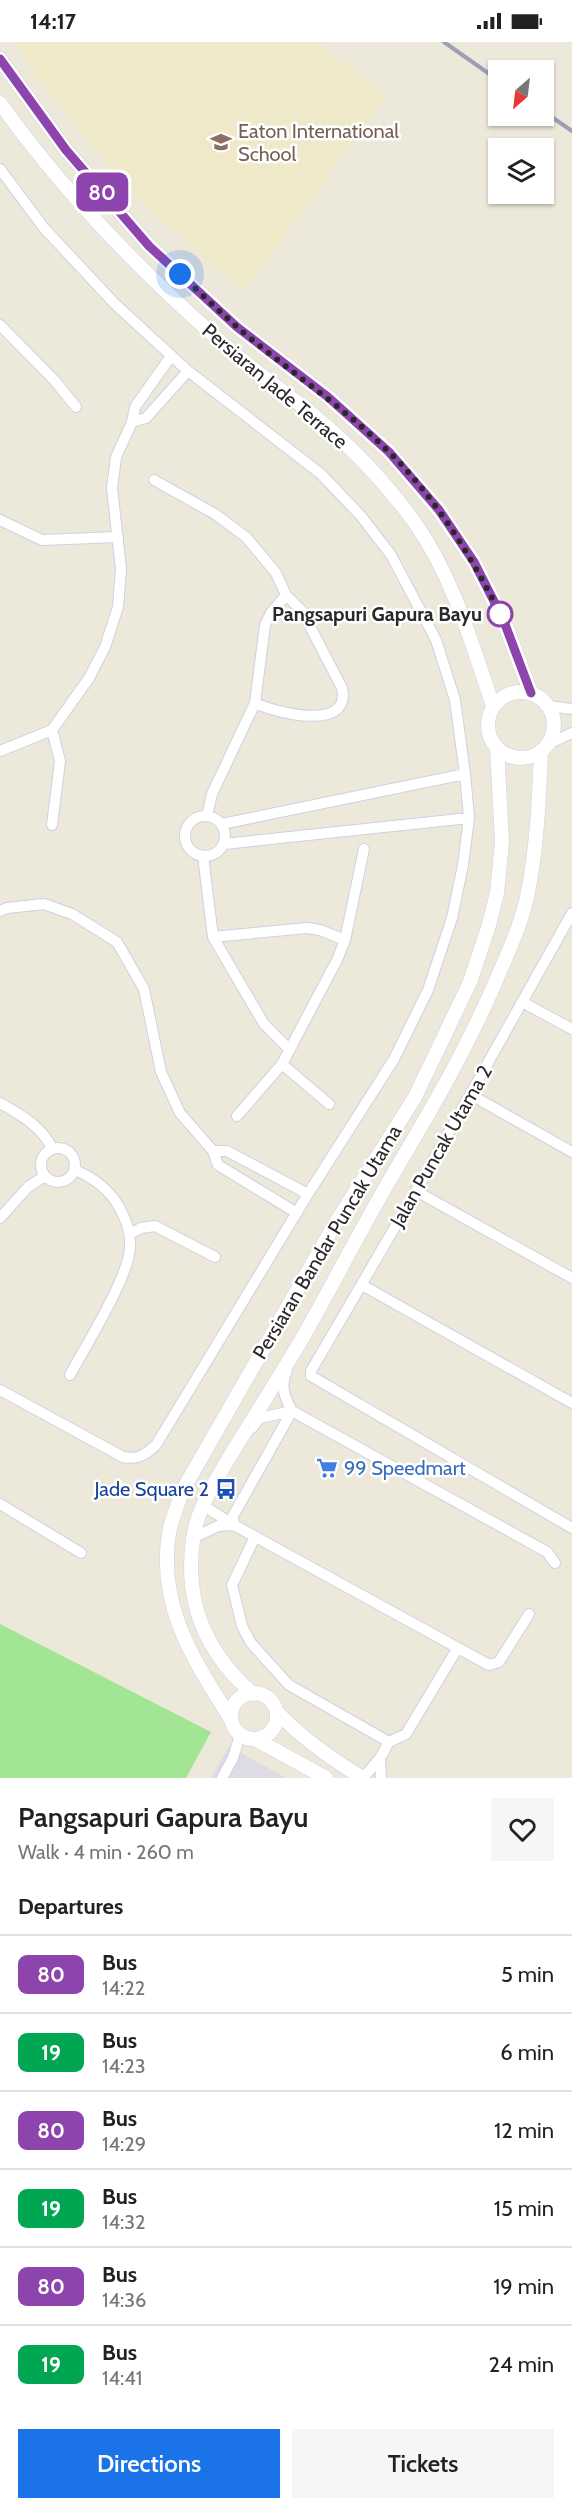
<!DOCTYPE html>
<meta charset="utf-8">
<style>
body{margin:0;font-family:Cabin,sans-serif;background:#f6f6f6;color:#222;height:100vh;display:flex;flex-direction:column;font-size:22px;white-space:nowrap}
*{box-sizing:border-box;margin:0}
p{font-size:20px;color:#767676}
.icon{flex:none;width:33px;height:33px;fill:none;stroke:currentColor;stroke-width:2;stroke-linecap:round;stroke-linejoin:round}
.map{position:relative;height:1736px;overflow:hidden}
.side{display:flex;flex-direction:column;background:#fff;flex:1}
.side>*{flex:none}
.badge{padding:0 12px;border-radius:9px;font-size:21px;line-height:39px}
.needle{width:39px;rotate:208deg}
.tools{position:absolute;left:488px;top:18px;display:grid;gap:12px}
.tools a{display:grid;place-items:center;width:66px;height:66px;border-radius:0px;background:#fff;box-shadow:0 2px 4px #0004;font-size:30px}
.you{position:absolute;width:30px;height:30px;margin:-15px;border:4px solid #fff;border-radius:50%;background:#1a73e8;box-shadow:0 0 0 9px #1a73e833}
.map>.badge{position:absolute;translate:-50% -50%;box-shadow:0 0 0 3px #fff}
h2{padding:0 18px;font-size:22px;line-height:54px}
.round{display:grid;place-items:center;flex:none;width:63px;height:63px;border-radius:0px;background:#f6f6f6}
.summary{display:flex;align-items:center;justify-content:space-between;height:102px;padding:0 18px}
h1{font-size:28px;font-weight:600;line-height:45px}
.primary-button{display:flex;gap:12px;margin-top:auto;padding:12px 18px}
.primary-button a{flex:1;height:69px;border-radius:0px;background:#1a73e8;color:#fff;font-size:24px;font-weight:600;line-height:69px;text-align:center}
.primary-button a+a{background:#f6f6f6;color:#222}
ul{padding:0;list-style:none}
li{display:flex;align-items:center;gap:18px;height:78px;padding:0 18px;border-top:2px solid #e0e0e0}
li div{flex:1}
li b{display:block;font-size:22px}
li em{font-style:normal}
li .badge{min-width:66px;font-weight:700;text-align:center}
.status{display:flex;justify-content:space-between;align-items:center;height:42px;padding:0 30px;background:#fff;direction:ltr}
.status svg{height:16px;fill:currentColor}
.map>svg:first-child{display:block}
</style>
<div class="status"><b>14:17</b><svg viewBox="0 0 49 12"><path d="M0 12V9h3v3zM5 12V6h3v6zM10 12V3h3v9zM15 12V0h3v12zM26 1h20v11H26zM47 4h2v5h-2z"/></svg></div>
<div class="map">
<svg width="572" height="1736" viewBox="0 0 572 1736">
<rect width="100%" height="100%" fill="#ece8da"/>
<path fill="#dfdbe4" d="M229,1704L286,1736H211Z"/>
<path fill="#efe9c9" d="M17,0H314L388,53L244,249L127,147L35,34Z"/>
<path fill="#a2e595" d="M0,1582L211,1690L186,1736H0Z"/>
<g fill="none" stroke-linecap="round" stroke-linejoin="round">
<defs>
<path id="minor" d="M0,127L44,186L115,262L188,329L321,432L361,474L391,513L436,598L455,658L465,732L469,776L463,823L452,876L428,948L394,1017L308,1152L156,1403C145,1413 138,1418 123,1415L0,1348
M0,283L55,339L76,365
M132,380L146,376L188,329
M154,438L215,472L246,495L276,531L286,553L302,569L342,646C352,690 276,671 255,661
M0,478L42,498L118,495
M548,664L572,667
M548,702L572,691
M0,709L52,688L89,636L105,605L118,565L121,527L112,446L116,415L132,380L135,365L171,314
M185 794a20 20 0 1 1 40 0a20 20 0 1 1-40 0Z
M207,774L212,752L255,661L265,583L271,571L286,553
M222,782L465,732
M52,783L60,719L52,688
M224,802L469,776
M203,814L213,895L264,982L290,1008
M0,869L7,866L44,862L72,872L117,900L144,947L161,1030L180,1071L213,1109L218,1123L297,1171
M572,871L416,1149L311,1329V1334L572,1486
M213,895L307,886L320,888L345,898
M522,960L572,987
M282,1022L329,1062
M471,1053L572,1110
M0,1061C21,1073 41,1084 52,1106
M237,1074L282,1022L337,918L345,898L364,807
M41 1123a17 17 0 1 1 34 0a17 17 0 1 1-34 0Z
M213,1109H227L308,1152
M416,1149L572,1236
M0,1176L28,1145L45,1134
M130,1192L141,1186L155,1184L215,1215
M362,1243L572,1361
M287,1328C280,1344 284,1354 292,1369
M70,1333C86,1303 129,1235 130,1205C131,1190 126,1178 119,1165C109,1147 94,1136 75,1128
M292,1369L547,1510L555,1521
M252,1386L260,1376L292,1369
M204,1460L207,1466L234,1483L489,1623L499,1620L529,1572
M0,1462L81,1511
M234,1483L233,1474L292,1369
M255,1495L232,1543L242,1584L251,1601L289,1643L389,1700L406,1692L457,1607
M193,1496L218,1484L233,1483
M380,1716L381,1736
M222,1736L233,1716L240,1693
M363,1736L380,1716L389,1700"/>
<path id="tertiary" d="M0,17L66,108L149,204L237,285L328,355L389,410L439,469L474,520L503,577L531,651
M0,61C63,149 139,228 221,300C250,326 283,348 313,373C351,404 386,441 415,481C453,535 472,602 493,664
M488 683a33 33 0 1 1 66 0a33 33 0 1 1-66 0Z
M231 1674a23 23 0 1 1 46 0a23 23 0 1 1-46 0Z
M253,1652C206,1611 184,1561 193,1498C196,1470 212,1445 226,1421C251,1379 278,1338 303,1295C333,1242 361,1187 392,1134C431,1068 468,1005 498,934C509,908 521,883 527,855C537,807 539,758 541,709
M277,1670C302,1696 331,1717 363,1736
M232,1679C195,1620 157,1565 169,1491C171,1478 178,1464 181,1451L335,1182L415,1055L470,940L489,883L497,851L502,800L497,706
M255,1697L326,1736"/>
</defs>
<use href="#minor" stroke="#d0d0e3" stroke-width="12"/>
<use href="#tertiary" stroke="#d0d0e3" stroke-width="15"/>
<use href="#minor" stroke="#fff" stroke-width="10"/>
<use href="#tertiary" stroke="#fff" stroke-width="14"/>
<path stroke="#9e9db4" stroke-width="4" d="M444,0L498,38
M543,69L572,89"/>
</g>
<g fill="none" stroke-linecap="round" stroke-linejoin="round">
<defs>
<path id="line" d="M0,17L66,108L149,204L237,285L328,355L389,410L439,468L474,520L503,577L531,651"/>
</defs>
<use href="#line" stroke="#fff" stroke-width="14"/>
<use href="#line" stroke="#8e44ad" stroke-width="9"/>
<path stroke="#292929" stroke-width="6" stroke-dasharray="0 10.8" d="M180,232C199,250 218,268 237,285C286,327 341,363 388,409C437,457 472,516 503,577L500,572"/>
</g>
<defs>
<symbol id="school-bare" viewBox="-9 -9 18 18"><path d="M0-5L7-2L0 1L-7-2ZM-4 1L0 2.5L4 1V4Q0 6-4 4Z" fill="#8d6e63" stroke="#fff" stroke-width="2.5" paint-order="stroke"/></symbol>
<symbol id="supermarket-bare" viewBox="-9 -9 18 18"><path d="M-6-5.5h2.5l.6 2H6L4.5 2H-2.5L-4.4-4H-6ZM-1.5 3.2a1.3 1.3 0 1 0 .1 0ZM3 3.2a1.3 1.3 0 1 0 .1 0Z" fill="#3f7fe0" stroke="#fff" stroke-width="2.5" paint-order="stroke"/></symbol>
<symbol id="bus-bare" viewBox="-9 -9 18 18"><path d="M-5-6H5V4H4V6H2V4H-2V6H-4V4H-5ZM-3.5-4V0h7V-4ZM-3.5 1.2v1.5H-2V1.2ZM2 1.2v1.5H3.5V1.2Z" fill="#1a4fb4" stroke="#fff" stroke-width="2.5" paint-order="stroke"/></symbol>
</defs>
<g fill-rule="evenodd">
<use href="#school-bare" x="206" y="85" width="30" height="30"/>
<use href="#supermarket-bare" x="312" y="1411" width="30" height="30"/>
<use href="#bus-bare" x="211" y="1432" width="30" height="30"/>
</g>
<circle fill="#fff" stroke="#8e44ad" stroke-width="3" cx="500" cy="572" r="12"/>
<g text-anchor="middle" stroke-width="5" stroke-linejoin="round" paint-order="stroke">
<g font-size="20" fill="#785e54" stroke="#fff" text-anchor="start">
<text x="238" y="96">Eaton International<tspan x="238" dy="23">School</tspan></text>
</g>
<g font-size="20" fill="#292929" stroke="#fff">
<text transform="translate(275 344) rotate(40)" y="7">Persiaran Jade Terrace</text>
<text transform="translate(441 1104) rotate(-60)" y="7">Jalan Puncak Utama 2</text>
<text transform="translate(327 1200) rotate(-59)" y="7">Persiaran Bandar Puncak Utama</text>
</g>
<g font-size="20" font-weight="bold" fill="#292929" stroke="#fff" text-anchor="end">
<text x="482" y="579">Pangsapuri Gapura Bayu</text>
</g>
<g font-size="20" fill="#366cbe" stroke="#fff" text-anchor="start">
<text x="344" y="1433">99 Speedmart</text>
</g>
<g font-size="20" fill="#164399" stroke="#fff" text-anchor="end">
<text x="209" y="1454">Jade Square 2</text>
</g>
</g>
</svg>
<div class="tools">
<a><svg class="needle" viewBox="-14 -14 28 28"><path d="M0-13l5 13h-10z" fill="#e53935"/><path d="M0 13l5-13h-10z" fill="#767676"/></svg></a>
<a><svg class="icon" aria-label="layers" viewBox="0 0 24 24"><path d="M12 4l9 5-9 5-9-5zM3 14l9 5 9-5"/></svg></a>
</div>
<div class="you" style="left:180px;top:232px"></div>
<b class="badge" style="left:102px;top:150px;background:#8e44ad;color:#fff">80</b>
</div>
<section class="side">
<div class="summary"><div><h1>Pangsapuri Gapura Bayu</h1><p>Walk · 4 min · 260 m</p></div><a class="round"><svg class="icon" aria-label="heart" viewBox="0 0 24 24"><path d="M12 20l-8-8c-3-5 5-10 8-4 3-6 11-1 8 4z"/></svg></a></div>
<h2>Departures</h2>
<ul>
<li><span class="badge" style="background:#8e44ad;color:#fff">80</span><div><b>Bus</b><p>14:22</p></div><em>5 min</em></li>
<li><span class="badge" style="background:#00a651;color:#fff">19</span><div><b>Bus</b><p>14:23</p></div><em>6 min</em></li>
<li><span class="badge" style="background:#8e44ad;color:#fff">80</span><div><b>Bus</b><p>14:29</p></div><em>12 min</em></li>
<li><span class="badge" style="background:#00a651;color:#fff">19</span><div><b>Bus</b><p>14:32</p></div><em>15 min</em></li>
<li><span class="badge" style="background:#8e44ad;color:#fff">80</span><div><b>Bus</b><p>14:36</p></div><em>19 min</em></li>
<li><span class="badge" style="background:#00a651;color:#fff">19</span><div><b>Bus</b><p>14:41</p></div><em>24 min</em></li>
</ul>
<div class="primary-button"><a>Directions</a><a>Tickets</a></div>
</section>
